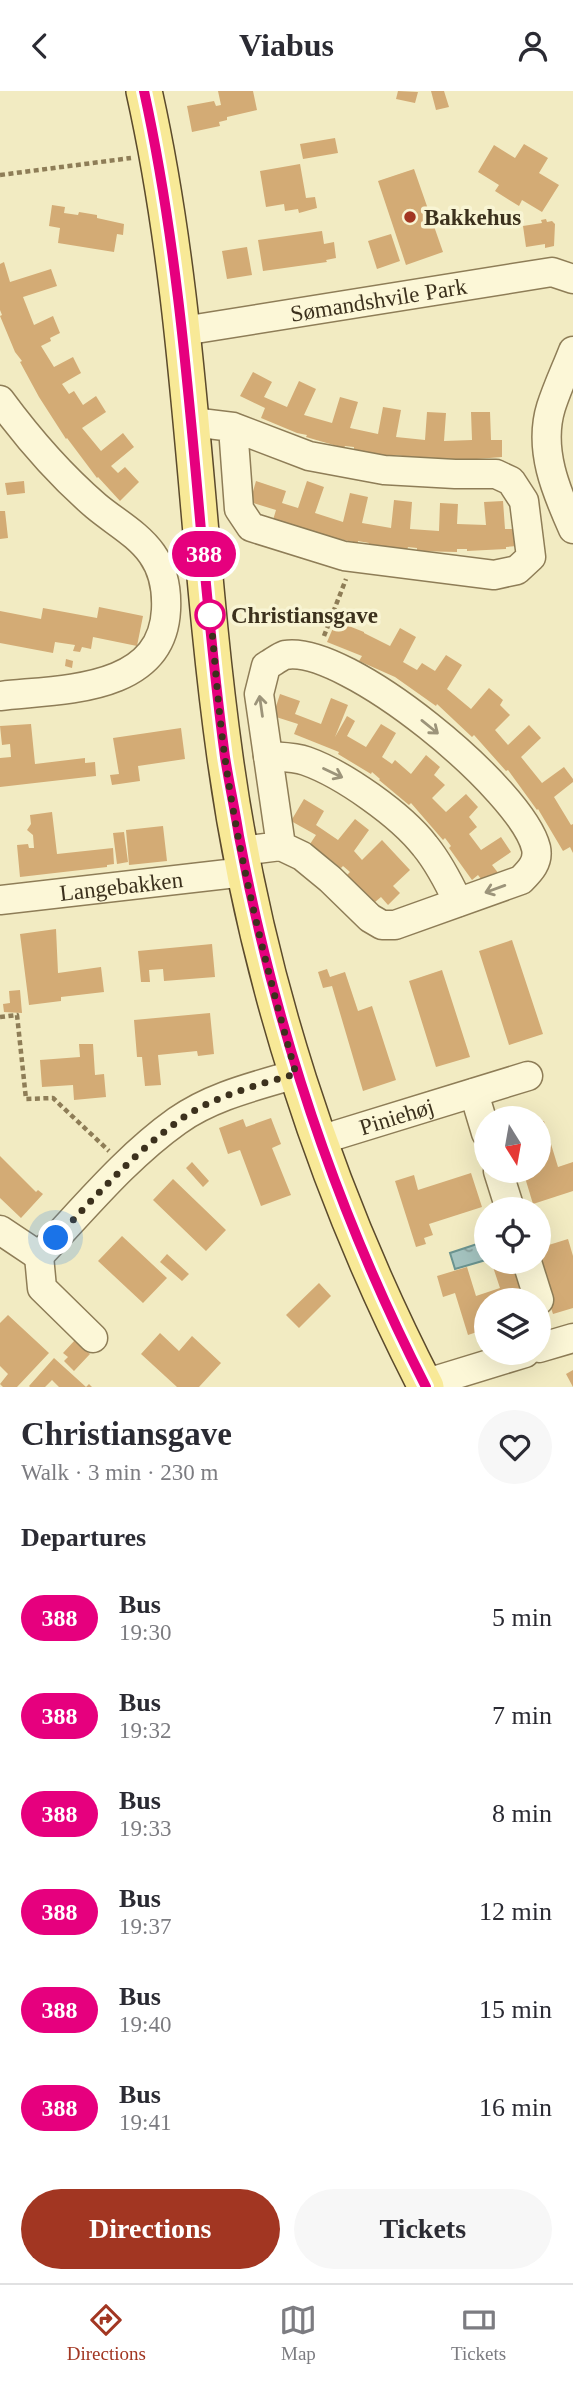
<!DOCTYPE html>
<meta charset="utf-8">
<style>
body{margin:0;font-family:"Times New Roman",serif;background:#f7f7f7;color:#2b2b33;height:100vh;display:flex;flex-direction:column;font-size:26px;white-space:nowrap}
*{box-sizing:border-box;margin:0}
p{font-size:23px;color:#7c7c81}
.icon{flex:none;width:38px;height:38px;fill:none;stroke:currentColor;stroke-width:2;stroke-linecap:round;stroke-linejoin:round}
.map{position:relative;height:1296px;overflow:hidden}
.side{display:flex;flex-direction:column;background:#fff;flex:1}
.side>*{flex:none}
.badge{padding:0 14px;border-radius:23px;font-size:24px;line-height:46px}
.needle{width:46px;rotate:169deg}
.tools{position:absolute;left:474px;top:1015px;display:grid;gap:14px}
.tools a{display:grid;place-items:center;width:77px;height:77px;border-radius:50%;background:#fff;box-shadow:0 7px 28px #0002;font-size:35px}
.you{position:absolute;width:35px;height:35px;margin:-18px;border:5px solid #fff;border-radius:50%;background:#1a73e8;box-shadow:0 0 0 10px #1a73e833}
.map>.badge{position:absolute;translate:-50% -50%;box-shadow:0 0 0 4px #fff}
h2{padding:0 21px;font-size:26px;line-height:63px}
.round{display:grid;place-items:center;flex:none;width:74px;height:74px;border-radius:37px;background:#f7f7f7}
.summary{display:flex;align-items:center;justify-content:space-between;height:119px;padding:0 21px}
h1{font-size:33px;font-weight:600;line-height:52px}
.button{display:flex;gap:14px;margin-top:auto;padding:14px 21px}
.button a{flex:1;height:80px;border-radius:42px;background:#a23622;color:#fff;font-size:28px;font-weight:600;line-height:80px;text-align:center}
.button a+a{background:#f7f7f7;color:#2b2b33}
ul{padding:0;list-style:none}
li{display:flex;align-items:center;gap:21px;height:98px;padding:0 21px}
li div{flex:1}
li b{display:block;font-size:26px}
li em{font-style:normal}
li .badge{min-width:77px;font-weight:700;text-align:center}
header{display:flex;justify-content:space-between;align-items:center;height:91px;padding:0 21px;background:#fff;font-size:32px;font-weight:600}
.tabs{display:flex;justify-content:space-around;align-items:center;height:98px;border-top:2px solid #e1e1e2;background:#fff;font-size:19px;color:#7c7c81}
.tabs a{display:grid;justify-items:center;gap:4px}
.tabs .current{color:#a23622}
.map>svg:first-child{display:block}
</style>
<header><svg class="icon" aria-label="back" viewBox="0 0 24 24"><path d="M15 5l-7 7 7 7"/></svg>Viabus<svg class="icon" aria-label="person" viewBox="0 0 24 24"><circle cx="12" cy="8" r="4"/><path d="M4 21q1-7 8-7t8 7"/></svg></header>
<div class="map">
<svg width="573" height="1296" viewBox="0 0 573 1296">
<defs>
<pattern id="water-ripples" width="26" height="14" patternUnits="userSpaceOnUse" patternTransform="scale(1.75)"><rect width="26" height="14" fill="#a5c4c0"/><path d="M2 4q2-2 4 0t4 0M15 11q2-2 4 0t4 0" fill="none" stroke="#88a09b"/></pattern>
</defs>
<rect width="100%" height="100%" fill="#f2ebc2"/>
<path fill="url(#water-ripples)" stroke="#6b9490" stroke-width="2" d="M483,1151L486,1169L455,1178L450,1162Z"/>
<path fill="#d3ab75" d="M218,0H253L257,19L227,26V29L219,31L220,35L192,41L187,15L214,10L216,15L221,14Z
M398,0L418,1L415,12L396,8Z
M431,0H444L449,16L436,19Z
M335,47L338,62L303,68L300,53Z
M524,53L548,67L539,82L559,94L542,121L522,109L519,115L495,100L499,94L478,81L494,54L515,67Z
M300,73L306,107L315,106L317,117L299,122L298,118L285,120L284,113L266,116L260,80Z
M414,78L443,161L406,174L378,90Z
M52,114L65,116L64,122L78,124L79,121L97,124V127L124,133L123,144L117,143L114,161L58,152L60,137L49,135Z
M546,128L547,131L552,130L555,133L554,155L545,157V153L526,156L523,135L542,132L541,129Z
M322,140L324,153L334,151L336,167L326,169L327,171L263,180L258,149Z
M391,143L400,170L377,178L368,150Z
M247,156L252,184L227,188L222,160Z
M4,171L10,191L51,178L57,195L23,206L34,234L53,225L60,242L50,247L51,250L41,255L54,276L73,266L81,282L62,293L69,303L74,300L83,314L96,305L106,321L82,337L101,360L123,342L134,356L111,375L118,382L125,376L139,391L120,410L98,386L97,387L67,347L66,348L39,306L20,271L22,270L15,261L0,225L2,224L0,219V173Z
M253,281L272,291L264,306L287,316L299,290L316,298L304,324L332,332L340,306L358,311L350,337L378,343L383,316L401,319L396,346L425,349L427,321L446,322L444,350L472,349L471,321H490L491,349H502V366L452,370V368H442V370L402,367L403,365L393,364V366L354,359V356L345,355L344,357L306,346L307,344L297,342L261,327L265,317L240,305Z
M24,390L25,402L7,404L5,392Z
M256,390L286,400L282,412L298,417L307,390L324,396L315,422L343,431L350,402L368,406L362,432L391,437L394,409L412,411L410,438L439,440L440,412L458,413L457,433L486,434L484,411L503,410L505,438H516L517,455L506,456V458L467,460V458H457V461L417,460V457L408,456L407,459L368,454L369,452L358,450V452L320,444L273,429L276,419L250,411Z
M0,420H5L8,447L0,448Z
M99,516L143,525L137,555L93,546L91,558L82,556L80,561L73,560L75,554L55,551L53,562L0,552V520L41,528L43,517L97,527Z
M336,530L364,541V542L390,555L400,537L416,546L403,571L417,579L422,572L435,580L446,564L462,574L447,598L471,618L489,597L503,609L500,614L510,624L495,639L508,654L529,634L541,647L521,666L542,692L564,676L573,688V691L554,706L571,734L573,733V762L570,756L563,760L538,718L537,719L508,679L506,680L474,644L472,646L437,613L436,615L395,586L359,570L362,565L327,551Z
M66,568L73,570L72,577L65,575Z
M280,603L300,610L295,623L321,633L331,607L348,614L335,646L347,625L355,630L347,645L366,656L381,633L396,642L382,666L392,673L395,669L411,683L426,664L440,676L434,684L445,694L432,707L446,721L466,703L478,716L469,726L477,736L469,743L481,759L501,746L511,761L492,774L499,783L485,793L478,784L472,789L449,757L451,755L445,747L443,749L411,712L409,714L379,689L380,688L372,681L371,683L338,663L339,661L294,643L298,633L273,625Z
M31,633L35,673L85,667V672L95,671L96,685L0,696V667L11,666L10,653L2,654L0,635Z
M181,637L185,668L138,675L140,690L112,694L110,684L119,683L113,647Z
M304,708L324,720L316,734L338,749L355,728L369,739L354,760L362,769L382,749L410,779L393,795L400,802L388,814L381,806L375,811L347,784L350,781L343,775L341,777L310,753L316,744L291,730Z
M52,721L57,763L113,757L114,773L107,774V776L20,786L17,754L28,753L29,757H34L33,744L27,739L31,733L30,724Z
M163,735L167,770L129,774L126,739Z
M124,741L128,771L117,773L113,742Z
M56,838L58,882L101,876L104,901L61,906V910L29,914L20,843Z
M512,849L543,943L509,954L479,860Z
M212,853L215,886L164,890L163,878L149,879L150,891H141L138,860Z
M327,878L330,886L345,881L358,920L372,915L396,989L363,1000L332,895L323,897L318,881Z
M442,879L470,966L436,976L409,890Z
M20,899L22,922L4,921L3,913L10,912L9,900Z
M210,922L214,963L198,965L197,960L158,964L161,994L145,995L142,966H137L134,929Z
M79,953H93L95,984L104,983L106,1006L74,1009L73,994L42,996L40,969L80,966Z
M271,1027L281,1053L272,1057L291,1104L261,1115L240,1059L228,1063L219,1037L243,1028L246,1036Z
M544,1030L558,1076L573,1071V1100L533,1113L523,1080H539V1032Z
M0,1065L36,1101L38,1099L43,1103L21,1127L0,1107Z
M192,1071L209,1090L203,1096L186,1077Z
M471,1082L482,1116L429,1133L433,1144L424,1147L426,1153L416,1156L395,1090L414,1084L418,1099Z
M173,1088L226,1139L206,1160L153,1109Z
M122,1145L167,1187L143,1212L98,1170Z
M568,1148L573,1165V1217L553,1223L536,1171H539V1157Z
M167,1163L189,1183L182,1190L160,1171Z
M512,1171L524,1209H486V1238L468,1244L455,1202L443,1206L437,1185L467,1176L476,1205L500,1197L493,1176Z
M319,1192L331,1205L299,1237L286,1224Z
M8,1224L49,1262L17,1296H3L0,1293L8,1283L0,1275V1232Z
M160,1242L179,1260L192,1245L221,1272L199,1296H177L141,1263Z
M75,1249L90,1263L74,1280L64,1270L68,1266L63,1262Z
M54,1267L86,1296L89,1293L92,1296H59L52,1289L45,1296H30L29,1295Z
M573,1279V1296L566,1283Z"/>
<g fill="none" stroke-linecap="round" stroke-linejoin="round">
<defs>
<g id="minor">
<path id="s1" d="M183,240L552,181L573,188"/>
<path d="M573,260C566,278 557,297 551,316C538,358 556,400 573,438"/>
<path d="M0,309C28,347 60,384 96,415C115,431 138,443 152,463C164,480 167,499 166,519C162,602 60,598 0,605"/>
<path d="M192,331L233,336L309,365L384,379L455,383H496L511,390L524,410L531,466L517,479L494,484L344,465L251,436L239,418L233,336"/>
<path d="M268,665C280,666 295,666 306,670C343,683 401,724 425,755C439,772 449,792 458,811"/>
<path d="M242,760L281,755L302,765L330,788L370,827L382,834H395L521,789C530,780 539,771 536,757C522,699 346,553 285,564C279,566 272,572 266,575L259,603L281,755"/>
<path id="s2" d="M0,809L245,781"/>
<path d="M474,1002L486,1042"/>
<path id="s3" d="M320,1049L528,985"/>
<path d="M498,1080L510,1118"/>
<path d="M0,1139L39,1165C83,1119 125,1067 177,1030C212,1005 256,995 296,983"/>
<path d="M39,1165L42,1197L93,1247"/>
<path d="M527,1171L539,1209"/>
<path d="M539,1257L573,1247"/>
<path d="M424,1293L525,1262"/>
</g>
<path id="major" d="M144,0C193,219 194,444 225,666C255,884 325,1100 426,1296"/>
</defs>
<use href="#minor" stroke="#8e7d57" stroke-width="31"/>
<use href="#major" stroke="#5b4a2c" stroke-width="38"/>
<path stroke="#8e7d57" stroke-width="4.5" stroke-dasharray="5 3.5" stroke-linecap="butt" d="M0,84L131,67
M324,545L346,488
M0,926L17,924L26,1008L53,1007L109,1060"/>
<use href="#minor" stroke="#fcf7d7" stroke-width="28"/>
<use href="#major" stroke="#f8e997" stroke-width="35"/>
</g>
<defs><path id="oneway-shaft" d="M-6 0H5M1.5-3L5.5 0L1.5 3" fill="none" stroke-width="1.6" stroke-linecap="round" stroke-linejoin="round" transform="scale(1.75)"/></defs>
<g stroke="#9c947a">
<use href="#oneway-shaft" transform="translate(261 615) rotate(-98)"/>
<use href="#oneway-shaft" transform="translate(430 636) rotate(39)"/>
<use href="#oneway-shaft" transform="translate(333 682) rotate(25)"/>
<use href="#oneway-shaft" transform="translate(495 798) rotate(160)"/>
</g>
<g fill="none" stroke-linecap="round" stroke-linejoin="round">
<defs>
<path id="line" d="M144,0C192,219 195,444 225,666C229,692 235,719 239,745C275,937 337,1122 426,1296"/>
</defs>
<use href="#line" stroke="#fff" stroke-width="16"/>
<use href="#line" stroke="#e6007e" stroke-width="10"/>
<path stroke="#3c311d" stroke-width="7" stroke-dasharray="0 12.6" d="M56,1147C95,1106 132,1064 177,1031C210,1006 257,994 296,983C267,879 240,774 225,667C218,618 215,568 210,519V524"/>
</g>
<circle fill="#a23622" stroke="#f8f4d3" stroke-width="2.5" cx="410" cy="126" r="7"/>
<circle fill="#fff" stroke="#e6007e" stroke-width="3.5" cx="210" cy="524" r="14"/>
<g text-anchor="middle" stroke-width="7" stroke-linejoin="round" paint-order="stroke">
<g font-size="23" font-weight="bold" fill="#3c311d" stroke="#f8f4d3" text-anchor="start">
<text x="424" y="134">Bakkehus</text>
</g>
<g font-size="23" fill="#3c311d" stroke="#f8f4d3">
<text dy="8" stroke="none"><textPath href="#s1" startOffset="198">Sømandshvile Park</textPath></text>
<text dy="8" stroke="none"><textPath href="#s2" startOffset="122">Langebakken</textPath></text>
<text dy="8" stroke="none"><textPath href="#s3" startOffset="80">Piniehøj</textPath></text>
</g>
<g font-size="23" font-weight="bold" fill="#3c311d" stroke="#f8f4d3" text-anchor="start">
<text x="231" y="532">Christiansgave</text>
</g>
</g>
</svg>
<div class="tools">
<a><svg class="needle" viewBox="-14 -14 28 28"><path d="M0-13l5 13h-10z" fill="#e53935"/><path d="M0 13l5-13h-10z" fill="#7c7c81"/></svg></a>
<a><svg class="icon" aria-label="locate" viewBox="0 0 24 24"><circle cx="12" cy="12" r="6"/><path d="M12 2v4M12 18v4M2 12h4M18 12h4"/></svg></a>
<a><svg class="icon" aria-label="layers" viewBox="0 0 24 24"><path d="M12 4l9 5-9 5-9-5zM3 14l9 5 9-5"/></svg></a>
</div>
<div class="you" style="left:56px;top:1147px"></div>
<b class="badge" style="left:204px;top:463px;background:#e6007e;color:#fff">388</b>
</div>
<section class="side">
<div class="summary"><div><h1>Christiansgave</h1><p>Walk · 3 min · 230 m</p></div><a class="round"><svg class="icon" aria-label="heart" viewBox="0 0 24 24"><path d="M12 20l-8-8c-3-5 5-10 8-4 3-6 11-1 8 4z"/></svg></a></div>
<h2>Departures</h2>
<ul>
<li><span class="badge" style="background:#e6007e;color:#fff">388</span><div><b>Bus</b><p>19:30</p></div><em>5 min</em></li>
<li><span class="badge" style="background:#e6007e;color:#fff">388</span><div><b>Bus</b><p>19:32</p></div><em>7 min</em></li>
<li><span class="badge" style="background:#e6007e;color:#fff">388</span><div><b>Bus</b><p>19:33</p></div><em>8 min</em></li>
<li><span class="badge" style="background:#e6007e;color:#fff">388</span><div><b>Bus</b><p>19:37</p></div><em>12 min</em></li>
<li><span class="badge" style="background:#e6007e;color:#fff">388</span><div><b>Bus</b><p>19:40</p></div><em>15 min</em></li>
<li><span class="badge" style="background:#e6007e;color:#fff">388</span><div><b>Bus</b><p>19:41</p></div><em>16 min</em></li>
</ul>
<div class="button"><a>Directions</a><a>Tickets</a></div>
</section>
<nav class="tabs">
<a class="current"><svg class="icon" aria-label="directions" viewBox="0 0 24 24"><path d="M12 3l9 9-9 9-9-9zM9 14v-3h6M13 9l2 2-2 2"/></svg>Directions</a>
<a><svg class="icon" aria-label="map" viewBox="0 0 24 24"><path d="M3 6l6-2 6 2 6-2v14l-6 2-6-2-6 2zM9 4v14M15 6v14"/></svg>Map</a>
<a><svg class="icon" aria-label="tickets" viewBox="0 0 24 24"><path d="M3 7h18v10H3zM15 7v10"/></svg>Tickets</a>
</nav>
